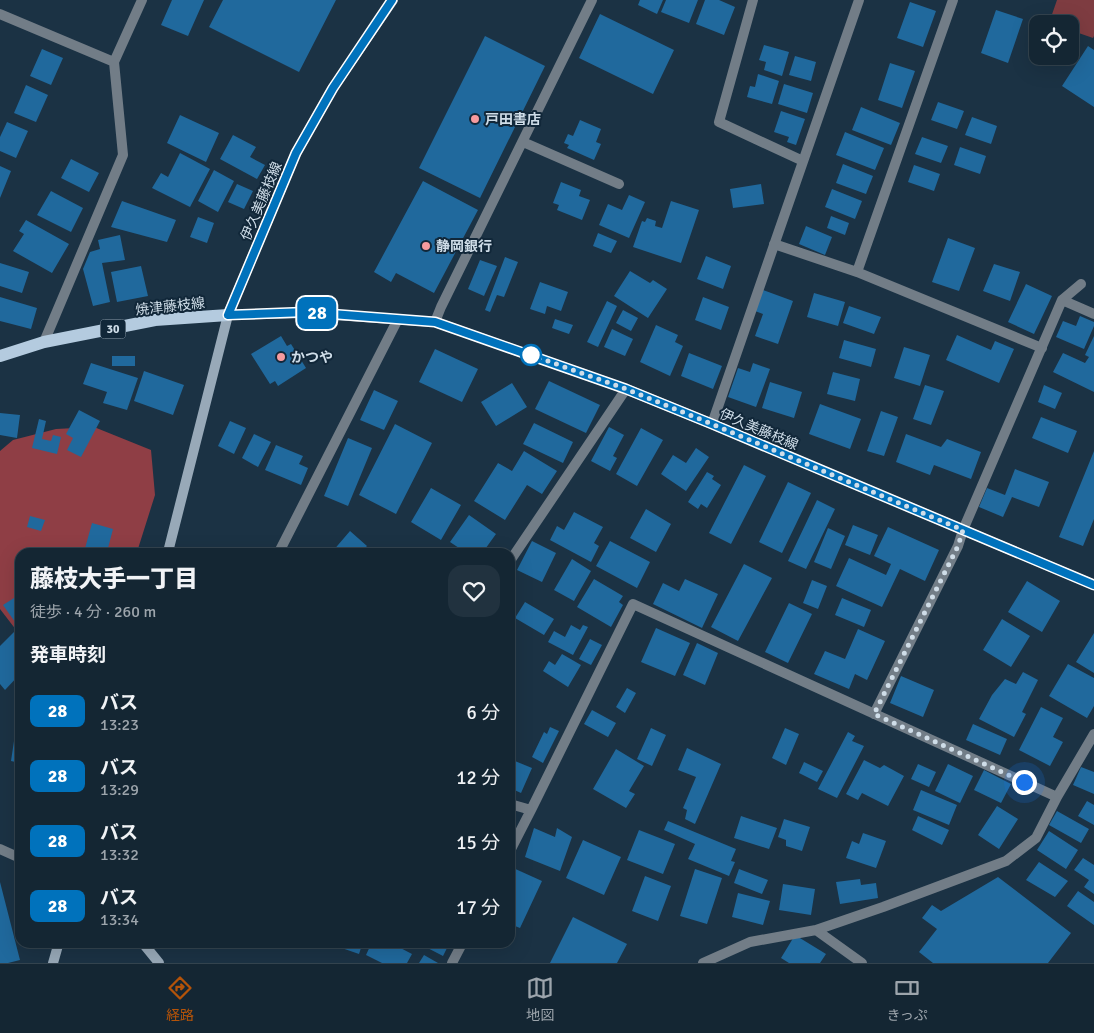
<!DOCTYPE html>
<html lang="ja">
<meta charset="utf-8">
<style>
body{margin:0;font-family:Signika,"Noto Sans JP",sans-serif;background:#21323f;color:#f1f3f6;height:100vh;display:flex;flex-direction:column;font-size:19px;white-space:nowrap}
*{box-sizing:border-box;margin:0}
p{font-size:16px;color:#9da5ac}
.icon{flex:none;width:28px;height:28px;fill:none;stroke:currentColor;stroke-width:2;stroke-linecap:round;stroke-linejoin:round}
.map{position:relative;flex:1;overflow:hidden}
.drawer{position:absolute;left:15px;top:548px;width:500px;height:400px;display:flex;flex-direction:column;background:#142633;border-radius:15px;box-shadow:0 5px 20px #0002,0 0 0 1px #33434e}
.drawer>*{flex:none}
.badge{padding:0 10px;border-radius:8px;font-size:18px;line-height:32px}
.buttons{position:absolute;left:1029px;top:15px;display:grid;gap:10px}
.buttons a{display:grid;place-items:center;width:50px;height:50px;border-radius:10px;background:#142633;box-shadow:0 5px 20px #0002,0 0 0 1px #33434e;font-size:25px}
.you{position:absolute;width:25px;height:25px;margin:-12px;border:4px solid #fff;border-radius:50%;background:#1a73e8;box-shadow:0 0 0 8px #1a73e833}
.map>.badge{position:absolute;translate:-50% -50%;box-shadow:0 0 0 2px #fff}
h2{padding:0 15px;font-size:19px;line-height:45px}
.round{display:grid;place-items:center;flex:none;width:52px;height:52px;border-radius:15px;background:#21323f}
.headline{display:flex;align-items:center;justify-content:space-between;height:85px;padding:0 15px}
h1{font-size:24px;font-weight:800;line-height:38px}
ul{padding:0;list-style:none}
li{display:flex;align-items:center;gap:15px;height:65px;padding:0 15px}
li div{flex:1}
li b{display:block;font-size:19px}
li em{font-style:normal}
li .badge{min-width:55px;font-weight:700;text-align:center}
.tabs{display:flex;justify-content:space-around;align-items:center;height:70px;border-top:1px solid #33434e;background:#142633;font-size:14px;color:#9da5ac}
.tabs a{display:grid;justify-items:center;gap:2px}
.tabs .active{color:#b45309}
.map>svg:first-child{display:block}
</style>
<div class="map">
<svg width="1094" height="963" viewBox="0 0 1094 963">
<rect width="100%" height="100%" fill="#1b3244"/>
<path fill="#7e3c41" d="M1057,0H1094V36L1093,38L1070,30V24L1049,23Z"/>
<path fill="#8f3e45" d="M94,427L151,450L155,495L137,552H20V635L0,609V451L13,440L56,429Z"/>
<path fill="#20699d" d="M172,0H204L188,36L161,25Z
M223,0H336L299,72L209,27Z
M640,0H663L657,14L638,5Z
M666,0H698L689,23L661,12Z
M705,0H719L735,7L724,35L696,24Z
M910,2L936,11L923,47L897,38Z
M996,10L1023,19L1008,63L981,53Z
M600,14L674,50L653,94L579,58Z
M485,36L545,66L480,198L419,168Z
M764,45L789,52L782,76L764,70L766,62L759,60Z
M1088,46L1094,50V107L1062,86Z
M42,49L63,58L51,85L30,76Z
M795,56L816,62L811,81L789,75Z
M890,63L915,71L902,108L878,100Z
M758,74L779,81L772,104L747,97L750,86L755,87Z
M784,84L813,93L807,113L778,104Z
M26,85L48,95L36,122L14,113Z
M938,102L964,111L957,129L931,120Z
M861,107L900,123L891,145L852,130Z
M781,111L805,119L796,145L787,142L789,137L774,132Z
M180,115L219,133L206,162L167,143Z
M972,117L997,126L991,144L965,135Z
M580,120L601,129L596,142L601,144L594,160L567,148L569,145L564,143L568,134L573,136Z
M7,122L28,131L16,158L0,151V137Z
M845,132L884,148L875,170L836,155Z
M233,135L256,147L250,157L265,165L257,179L220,159Z
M922,137L948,146L941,163L915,154Z
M960,147L986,156L980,174L954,165Z
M180,153L210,169L190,207L152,188L161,173L168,177Z
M71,159L99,173L89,192L61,178Z
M843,164L873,176L866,194L836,183Z
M914,165L940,174L934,191L908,182Z
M0,166L11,171L0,198Z
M214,170L234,181L218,212L198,201Z
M423,181L478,210L434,293L396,273L391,282L374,272Z
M561,182L581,190L579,196L590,200L582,220L557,210L559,205L553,203Z
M237,184L253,191L244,209L228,202Z
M761,184L764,204L733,208L730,189Z
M832,189L862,201L855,219L825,207Z
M51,191L83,208L71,232L37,215Z
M629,195L645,202L629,238L599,225L608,204L622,210Z
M122,201L176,220L167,242L111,227Z
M671,201L699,210L681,263L633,247L642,221L645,222L647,218L656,221L655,226L662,228Z
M831,216L849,223L845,235L827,228Z
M198,217L214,223L207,243L190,237Z
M26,220L69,244L52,273L13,251L24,234L19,231Z
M806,226L832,237L825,255L799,244Z
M598,233L617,241L611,253L593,246Z
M120,235L125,260L102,263L110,302L93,306L83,269L90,252L100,249L98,240Z
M948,238L975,248L959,291L932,282Z
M706,256L731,266L723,289L697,279Z
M505,257L518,262L504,297L497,295L490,312L485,310Z
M480,260L497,266L484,296L468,289Z
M0,263L29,272L22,293L0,286Z
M994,264L1020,272L1010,301L983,291Z
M141,266L148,296L117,302L111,272Z
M630,271L650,283L653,280L667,289L648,318L614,296Z
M540,282L568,292L561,311L547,306L545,314L530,309Z
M1026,284L1052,296L1034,334L1008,322Z
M763,290L793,301L778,344L755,336L763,314L755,311Z
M814,293L845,302L838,326L807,317Z
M0,297L37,308L31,329L0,321Z
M703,297L729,307L721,330L695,320Z
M607,301L617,306L598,347L587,342Z
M849,306L881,317L874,334L843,323Z
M623,310L638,318L631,331L616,323Z
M1080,316L1094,322V326L1084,349L1056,337L1063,321L1076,326Z
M555,319L573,325L569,334L552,328Z
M656,325L678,335L675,342L683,346L670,376L640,362Z
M612,329L633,339L625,356L604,347Z
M957,335L991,350L995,341L1014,349L999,383L946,360Z
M281,336L287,346L291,344L306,368L278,386L275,381L270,384L251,354Z
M1094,336V392L1053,372L1063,353L1085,363L1089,357L1085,355Z
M844,340L876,349L871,367L839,358Z
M904,347L930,355L920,386L894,378Z
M435,349L478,369L462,402L419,382Z
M689,353L722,366L713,389L681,376Z
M112,356H135V366H112Z
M91,363L138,378L127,410L103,403L107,392L83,384Z
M753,363L770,369L756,407L728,397L738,368L750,372Z
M144,371L184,385L173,415L134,401Z
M833,372L860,379L855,401L827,394Z
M549,381L600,405L586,433L535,409Z
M770,382L802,392L794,418L762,408Z
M512,383L527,407L496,426L481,402Z
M925,385L944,391L931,425L913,419Z
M1044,385L1062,393L1055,409L1038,402Z
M374,390L398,401L384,430L360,420Z
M820,404L861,419L850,449L809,434Z
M79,410L100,421L81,457L67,450L73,438L66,434Z
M881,411L898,417L884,456L867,451Z
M0,413L20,415L17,438L0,435Z
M1041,417L1077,431L1068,453L1032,438Z
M39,419L46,421L42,439L51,441L53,435L61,437L57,454L32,448Z
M230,421L246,428L234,454L218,446Z
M534,423L573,442L563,463L523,444Z
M395,424L432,443L396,514L359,495Z
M609,427L624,435L613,456L617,458L610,471L591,461Z
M641,428L663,440L637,486L616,474Z
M254,434L271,442L258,467L242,458Z
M906,434L941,447L947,439L981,452L971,479L934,465L930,475L896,462Z
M348,438L372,448L348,506L324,496Z
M276,445L303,456L299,464L308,468L301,485L265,470Z
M696,448L709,457L686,491L661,474L673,455L686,463Z
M524,451L557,471L542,494L527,485L505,520L474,501L498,463L512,471Z
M1094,451V519L1083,546L1059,537Z
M744,465L766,476L731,544L709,533Z
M1015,469L1049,482L1039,507L1012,497L1003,517L979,507L987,488L1005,495Z
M707,472L714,476L712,479L721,485L707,508L701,504L698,509L688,502Z
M788,482L811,493L782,553L759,542Z
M431,488L461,505L441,540L411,522Z
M817,500L835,509L806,569L788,561Z
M646,509L671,524L656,552L630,538Z
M574,512L603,527L594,543L599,546L591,562L550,540L557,526L564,530Z
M469,515L496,534L483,552H465L450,542Z
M30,516L45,520L41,531L27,527Z
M92,523L113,529L107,552H84Z
M853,525L878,535L870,555L845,545Z
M888,527L939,550L925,581L900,569L882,607L836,586L849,558L886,575L891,564L874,556Z
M828,528L845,536L831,569L814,562Z
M350,531L367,546L361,552H332Z
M532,541L556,553L542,582L517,570Z
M610,541L650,562L637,588L596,566Z
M572,559L591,571L574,601L554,590Z
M744,564L772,578L738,641L711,627Z
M594,579L623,596L619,602L623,605L611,627L577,607Z
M685,579L718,594L702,628L653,604L663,583L679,591Z
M812,580L827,586L818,609L803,603Z
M1027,581L1060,601L1042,632L1008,612Z
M14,598L20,607V629L3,605Z
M842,598L871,610L864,627L835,615Z
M525,602L554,619L544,635L515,618Z
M789,603L812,614L788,663L765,652Z
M1002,619L1030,636L1011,667L983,650Z
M571,625L580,630L583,625L588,627L573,655L548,642L554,631L565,637Z
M656,628L690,643L675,676L641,662Z
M858,629L885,641L867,680L855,674L849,689L814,674L825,651L845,659Z
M16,630L20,635V674L5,690L0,684V646Z
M1094,633V673L1076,662Z
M590,639L602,645L591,665L579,659Z
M697,643L718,653L705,685L683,675Z
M562,654L581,665L568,687L543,671L549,661L555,665Z
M1068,664L1094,678V706L1087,718L1049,696Z
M1023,672L1038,680L1022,712L1026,714L1014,737L979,719L992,695L1005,679L1016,684Z
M901,676L934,690L923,717L890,703Z
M627,688L636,693L625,713L616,707Z
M1041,707L1063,718L1053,737L1063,742L1050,766L1019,750Z
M592,710L616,723L608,737L584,724Z
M973,724L1007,739L1000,755L966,740Z
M550,727L559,731L543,763L532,757L544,732L547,734Z
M651,728L666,735L652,766L637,759Z
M785,728L799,734L786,765L772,758Z
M848,732L855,736L852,741L864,746L837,798L818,789Z
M19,740H20V763L11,761L14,741L18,743Z
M687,748L721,764L695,824L685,819L687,810L683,808L696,777L678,770Z
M616,749L644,766L629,791L635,794L626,808L593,789Z
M510,759L532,768L521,793L510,788Z
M864,760L880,768L884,765L904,776L888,806L862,793L858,800L846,794Z
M804,762L823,771L817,782L799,773Z
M918,764L936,772L929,787L911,779Z
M948,764L973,776L960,803L935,791Z
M1081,767L1094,772V794L1073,785Z
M984,770L1011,784L1001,803L974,790Z
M921,790L957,805L949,825L913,810Z
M1087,801L1094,805V825L1078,816Z
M997,806L1018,819L999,849L978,835Z
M1057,811L1089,829L1081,843L1049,825Z
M741,816L777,828L769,849L734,838Z
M918,816L949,830L942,845L912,830Z
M784,819L810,827L802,851L786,846V840L778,837Z
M668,821L736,849L731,861L735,862L729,876L688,859L695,844L664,830Z
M534,828L555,837L557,828L572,837L560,871L525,857Z
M639,830L675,844L663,874L627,860Z
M1049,831L1078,850L1066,869L1037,850Z
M863,833L886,841L876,868L846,858L852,841L859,844Z
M583,840L621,857L604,895L566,878Z
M1083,858L1094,865V894L1084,887L1089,880L1074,870Z
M1039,862L1068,881L1055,897L1026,880Z
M511,867L542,881L520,928L510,924V870Z
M695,869L722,878L707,924L680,916Z
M739,869L768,880L762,894L734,883Z
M645,876L671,886L658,921L632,911Z
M998,877L1071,933L1048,963H933L919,952L937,929L922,918L932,905L941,911Z
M860,879L861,885L876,883L878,898L840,904L836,882Z
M0,882L20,960L8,963H0Z
M783,884L815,889L811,915L779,910Z
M1078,891L1094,902V925L1067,906Z
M738,893L770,901L763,925L732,917Z
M573,917L627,944L617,963H550Z
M795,935L826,954L820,963H789L781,958Z
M334,942H363L359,954L333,945Z
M372,942H389L412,954L407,963H382L366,955Z
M416,942H450L443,956Z
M424,955L438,963H419Z"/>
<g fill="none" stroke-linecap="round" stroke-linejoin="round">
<path stroke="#727d87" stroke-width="10" d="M753,0L719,122L803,161
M0,14L114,62
M523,142L619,184
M774,244L857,272L1042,348
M857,272L953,0
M1062,300L1094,314
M435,322L441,307L592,0
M44,342L123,155L114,62L142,0
M712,424L859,0
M279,552L398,319
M510,561L626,389
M874,714L958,546L963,530L1062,300L1081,284
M510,804L531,810L633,604L1057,797
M0,849L20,858
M510,851L531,810
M816,930L862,963
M452,963L463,942
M703,963L750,942L816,930L883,907L1006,861L1036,838L1057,797L1094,734"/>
<path stroke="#98a9b8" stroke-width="10" d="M228,315L306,313L435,322L626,389L712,424L1094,585
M168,552L228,315L296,153L333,88L393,0
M142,942L159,963
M53,963L59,942"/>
<path stroke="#b4cbdf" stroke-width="12" d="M0,356L44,342L155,320L228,315"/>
</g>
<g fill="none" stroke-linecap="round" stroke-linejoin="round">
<defs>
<path id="line" d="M392,0L333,88L296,153L228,315L306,312L435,322L626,389L712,424L1094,585"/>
</defs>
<use href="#line" stroke="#fff" stroke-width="11"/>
<use href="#line" stroke="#0072bc" stroke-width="8"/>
<path stroke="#cfdde8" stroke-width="5" stroke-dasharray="0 9" d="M531,355L626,389L712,424L963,530L958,546L874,714L1024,782"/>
</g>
<g fill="#f59b9f" stroke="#112739" stroke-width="2">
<circle cx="475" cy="119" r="5"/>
<circle cx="426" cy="246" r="5"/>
<circle cx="281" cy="357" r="5"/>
</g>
<circle fill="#fff" stroke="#0072bc" stroke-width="2.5" cx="531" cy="355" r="10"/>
<g text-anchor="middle" stroke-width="4" stroke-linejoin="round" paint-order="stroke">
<rect fill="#112739" stroke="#96a6b4" stroke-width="1" x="100.5" y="319.5" width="25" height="19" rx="4"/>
<g font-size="12" font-weight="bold" fill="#cfdde8">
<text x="113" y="333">30</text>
</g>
<g font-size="14" font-weight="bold" fill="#cfdde8" stroke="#112739" text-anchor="start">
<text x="485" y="124">戸田書店</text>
<text x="436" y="251">静岡銀行</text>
<text x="291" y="362">かつや</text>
</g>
<g font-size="14" fill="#cfdde8" stroke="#112739">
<text transform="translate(261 201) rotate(-67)" y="5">伊久美藤枝線</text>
<text transform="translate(170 306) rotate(-6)" y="5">焼津藤枝線</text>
<text transform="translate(759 429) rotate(23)" y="5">伊久美藤枝線</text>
</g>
</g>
</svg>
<div class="buttons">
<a><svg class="icon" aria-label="locate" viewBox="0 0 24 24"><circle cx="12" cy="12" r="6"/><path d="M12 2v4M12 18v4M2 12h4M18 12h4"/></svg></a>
</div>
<div class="you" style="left:1024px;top:782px"></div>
<b class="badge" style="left:317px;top:313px;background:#0072bc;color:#fff">28</b>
<section class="drawer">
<div class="headline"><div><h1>藤枝大手一丁目</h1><p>徒歩 · 4 分 · 260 m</p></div><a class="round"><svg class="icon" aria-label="heart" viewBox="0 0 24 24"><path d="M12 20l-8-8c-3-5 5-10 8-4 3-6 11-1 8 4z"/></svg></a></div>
<h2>発車時刻</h2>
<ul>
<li><span class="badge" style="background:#0072bc;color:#fff">28</span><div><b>バス</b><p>13:23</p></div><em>6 分</em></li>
<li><span class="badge" style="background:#0072bc;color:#fff">28</span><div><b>バス</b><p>13:29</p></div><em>12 分</em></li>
<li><span class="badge" style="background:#0072bc;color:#fff">28</span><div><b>バス</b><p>13:32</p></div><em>15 分</em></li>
<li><span class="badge" style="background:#0072bc;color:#fff">28</span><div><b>バス</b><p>13:34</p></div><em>17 分</em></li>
</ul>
</section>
</div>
<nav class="tabs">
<a class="active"><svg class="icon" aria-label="directions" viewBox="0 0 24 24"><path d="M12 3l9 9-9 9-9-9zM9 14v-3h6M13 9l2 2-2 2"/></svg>経路</a>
<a><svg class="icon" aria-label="map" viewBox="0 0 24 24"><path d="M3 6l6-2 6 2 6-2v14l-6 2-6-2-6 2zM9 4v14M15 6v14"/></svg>地図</a>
<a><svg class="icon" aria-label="tickets" viewBox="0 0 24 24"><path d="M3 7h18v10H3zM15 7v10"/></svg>きっぷ</a>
</nav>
